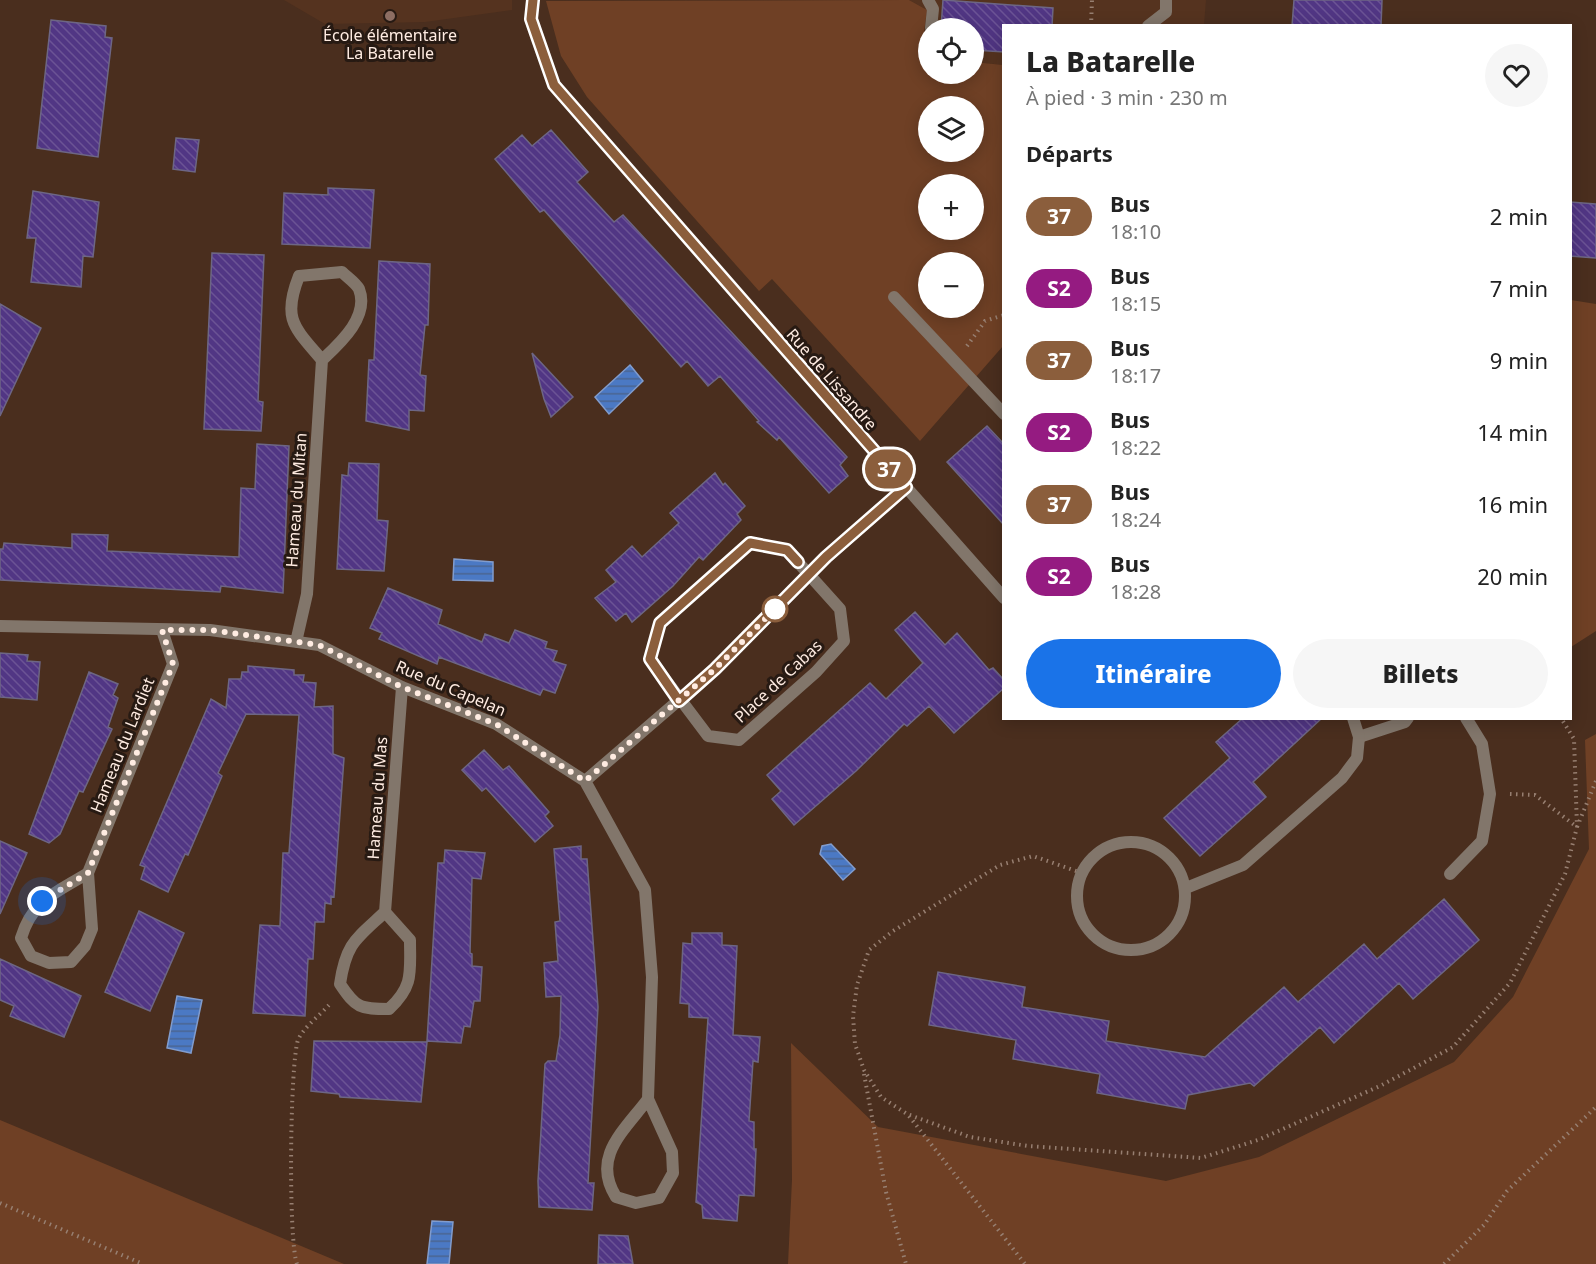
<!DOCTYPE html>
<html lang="fr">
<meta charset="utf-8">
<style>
body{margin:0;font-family:"Noto Sans",sans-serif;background:#f6f6f6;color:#222;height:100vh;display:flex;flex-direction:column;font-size:22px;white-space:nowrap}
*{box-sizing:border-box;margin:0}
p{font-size:20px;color:#767676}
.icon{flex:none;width:33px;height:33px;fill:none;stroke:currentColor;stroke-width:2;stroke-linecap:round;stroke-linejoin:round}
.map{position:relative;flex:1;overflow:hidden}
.drawer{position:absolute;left:1002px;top:24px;width:570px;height:696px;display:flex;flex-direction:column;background:#fff;border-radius:0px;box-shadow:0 3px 15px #0003}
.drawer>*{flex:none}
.badge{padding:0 12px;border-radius:20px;font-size:21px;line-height:39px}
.tools{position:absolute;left:918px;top:18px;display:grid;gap:12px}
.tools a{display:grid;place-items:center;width:66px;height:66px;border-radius:50%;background:#fff;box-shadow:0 3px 15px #0003;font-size:30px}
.you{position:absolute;width:30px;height:30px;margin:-15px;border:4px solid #fff;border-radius:50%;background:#1a73e8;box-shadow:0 0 0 9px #1a73e833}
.map>.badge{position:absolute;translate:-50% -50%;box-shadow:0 0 0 3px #fff}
h2{padding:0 24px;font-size:22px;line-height:54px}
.round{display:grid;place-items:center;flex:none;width:63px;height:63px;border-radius:32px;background:#f6f6f6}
.overview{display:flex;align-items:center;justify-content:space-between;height:102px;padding:0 24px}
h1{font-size:28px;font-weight:800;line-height:45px}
.button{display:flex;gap:12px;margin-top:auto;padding:12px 24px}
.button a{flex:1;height:69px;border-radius:36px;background:#1a73e8;color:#fff;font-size:24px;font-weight:800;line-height:69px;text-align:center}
.button a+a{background:#f6f6f6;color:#222}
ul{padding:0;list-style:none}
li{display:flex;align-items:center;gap:18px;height:72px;padding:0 24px}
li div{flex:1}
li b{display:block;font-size:22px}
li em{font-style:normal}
li .badge{min-width:66px;font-weight:700;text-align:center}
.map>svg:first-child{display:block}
</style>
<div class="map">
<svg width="1596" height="1264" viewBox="0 0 1596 1264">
<defs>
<pattern id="water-rules" width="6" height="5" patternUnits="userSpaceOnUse" patternTransform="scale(1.5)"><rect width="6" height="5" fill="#4b79c4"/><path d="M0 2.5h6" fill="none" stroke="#4b6591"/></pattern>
<pattern id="building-back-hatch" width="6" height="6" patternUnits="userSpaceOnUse" patternTransform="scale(1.5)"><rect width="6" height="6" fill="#513684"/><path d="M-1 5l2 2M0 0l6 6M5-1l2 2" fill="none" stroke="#6b5395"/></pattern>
</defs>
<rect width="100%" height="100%" fill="#4a2e1e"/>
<path fill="#55331f" d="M284,0H512V10L425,22L325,24Z
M909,0H1206L1204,25L1004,26L1003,65L974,62V28H928V50L922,48L927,10Z"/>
<path fill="#6f4025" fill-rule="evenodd" d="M909,0L927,10L922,47L928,50V74H974V62L1003,65V346L920,441L772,279L759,291L587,97L561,56L546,1ZM928,106H974V152H928ZM928,184H974V230H928ZM928,262H974V308H928Z
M1571,300L1596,304V631L1571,647Z
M1596,734V1264H788L792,1180L791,1043L878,1127L1166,1181L1259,1157L1454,1062L1513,997L1589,849L1585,740Z
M0,1120L344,1264H0Z"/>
<path fill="url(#water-rules)" stroke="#819ccd" stroke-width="1.5" d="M630,365L643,381L609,414L595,397Z
M454,559L493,562V581L453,580Z
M831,844L855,869L843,880L820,854L822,846Z
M177,996L202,1000L191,1053L167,1048Z
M432,1221L453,1222L449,1264H427Z"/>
<path fill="url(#building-back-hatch)" stroke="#6d6684" stroke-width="1.5" d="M943,0L1053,8L1052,26H1004V52L974,50V28H941Z
M1294,0H1382L1381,26H1292Z
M51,20L106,26L105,37L112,38L98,157L37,148Z
M551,130L588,172L577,182L614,222L623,215L847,457L840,465L848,476L829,493L779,437L777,440L757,422L759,421L720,376L708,386L687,361L681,367L544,210L540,212L495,159L522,135L532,146Z
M176,138L199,140L195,172L173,169Z
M328,188L374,190L370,248L282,244L284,193L328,195Z
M33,191L99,202L93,257L83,256L81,287L31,282L36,238H27Z
M1570,202L1596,204V258L1570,256Z
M212,253L264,255L258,401L263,402L261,431L204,429Z
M379,261L430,264L428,325H425L420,375L426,376L424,411L409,410V430L366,421L369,360H374Z
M0,304L41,328L0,416Z
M532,353L573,397L551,417L544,399Z
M987,426L1004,444V525L947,462Z
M257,444L289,446L283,593L221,586L220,592L0,580V549H3L4,543L72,548V534L108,535L107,551L239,557L241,488L255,489Z
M349,463L379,464L377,520L388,521L384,571L337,569L342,475L348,476Z
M715,473L723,485L725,483L745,506L737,514L741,520L703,560L699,557L673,586L632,622L626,613L616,621L595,598L616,582L606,570L632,546L642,557L679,523L670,513Z
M388,588L442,610L438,624L482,642L485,634L509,643L515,630L547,642L545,648L557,651L553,661L566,665L555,693L543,689L540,695L439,657L437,664L379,639L382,633L370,628Z
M915,612L945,645L957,633L989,670L993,668L1004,680V688L954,733L929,706L907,726L904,724L856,771L794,825L772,799L781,791L767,775L870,683L886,699L923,663L895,630Z
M0,653L28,655L27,661L40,662L37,700L0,697Z
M248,666L294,670V675H304L303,682L316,683L314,707L333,706V754L344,758L334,897L331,896V904L325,903L324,922H315L313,959H308L305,1016L253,1013L260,925L280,926L283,853H289L299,715L246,714L218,773L222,776L188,855L185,854L168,892L141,879L145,867L140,865L211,699L226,708L229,679H241L242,672H248Z
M89,672L118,684L113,695L118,698L108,727L112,729L83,792L79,791L60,834L49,843L29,834Z
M1243,718H1322L1253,782L1266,797L1200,856L1164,818L1230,758L1216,742Z
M484,750L503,770L509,766L549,812L545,816L553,826L535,842L486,788L482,791L462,770Z
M0,841L27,853L0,914Z
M581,846V859H587L598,1007L588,1183H594L592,1210L539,1207L538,1181L545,1064L548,1061H556L560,1035L561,996L546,997L544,963L558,961L555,922L560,921L554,849Z
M445,850L485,853L481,879L472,878L470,953L472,954V966L482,967L480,1001H474L470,1027L464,1026L461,1043L427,1041L438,863H444Z
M1444,899L1479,940L1413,999L1399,983L1334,1043L1320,1027L1254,1086L1250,1083L1188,1095L1185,1109L1097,1093L1100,1074L1013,1059L1016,1040L929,1025L938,972L1025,987L1022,1007L1109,1021L1106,1041L1205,1057L1284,987L1298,1002L1364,944L1377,959Z
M139,911L184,933L150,1011L105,992Z
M692,933H722V945L737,946L733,1035L760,1037L758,1062L753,1061L749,1121L754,1122V1149H756L754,1196L739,1195L737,1221L703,1218L702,1205L696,1202L708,1018L689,1017V1004L680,1003L683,943L692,944Z
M0,959L81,996L64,1037L10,1016L14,1006L0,1000Z
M314,1041L427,1042L421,1102L340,1097L339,1094L311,1091Z
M599,1235L628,1236L633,1264H598Z"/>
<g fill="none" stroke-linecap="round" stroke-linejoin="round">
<path stroke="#977f71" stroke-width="4" stroke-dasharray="1.5 4.5" stroke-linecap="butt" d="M1091,26L1092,0
M967,346L985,321L1004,315
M1510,794L1535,795L1577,827L1596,781
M1082,873L1033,856L1000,865L893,931L869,950L857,985L853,1016L855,1044L864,1070L881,1097L907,1114L970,1137L1028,1146L1201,1158L1258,1140L1380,1086L1453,1047L1510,983L1565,874L1577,827L1574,739L1561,718
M864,1074L886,1192L906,1264
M909,1116L1025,1264
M0,1203L143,1264
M297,1264C288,1241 290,1063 298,1040C303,1028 320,1015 329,1005
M1444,1264L1484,1225L1507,1191L1596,1107"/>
<path stroke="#82766b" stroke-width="12" d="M928,0L933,9L931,28
M1148,26L1166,12V0
M894,297L1004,414
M750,543L787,550L840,609L844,641L816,672L739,740L708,736L650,659L660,623Z
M1359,737L1405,722L1408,718
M1450,874L1482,841L1490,794L1482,744L1466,718"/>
<path stroke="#82766b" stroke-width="12" d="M533,0L531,19L554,85L906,487L827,557L715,669L585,781
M906,487L1004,598
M0,626L210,630L319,645L402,687L496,724L585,781L645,890L652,977L648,1099L672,1152L673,1173L659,1198L636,1203L616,1197C591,1157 624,1131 648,1099
M296,642L307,594L322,360C294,327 282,319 299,276L342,272C347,277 356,283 359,289C370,317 339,344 322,360
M1077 896a54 54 0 1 1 108 0a54 54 0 1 1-108 0Z
M88,873C56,893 33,899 21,938L31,956L49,963L71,962L85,946L92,929L88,873L173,664L162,630
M1186,888L1243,865L1342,778L1357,758L1359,737L1353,718
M385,912C356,939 346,943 340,984C356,1008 360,1009 389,1009C414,986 410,972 410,940L385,912L402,687"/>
</g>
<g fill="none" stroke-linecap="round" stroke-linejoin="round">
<defs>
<path id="line" d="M533,0L531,19L554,85L906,487L826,557L715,669L679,701L650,659L660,623L750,543L787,550L798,562"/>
</defs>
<use href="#line" stroke="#fff" stroke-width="14"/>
<use href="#line" stroke="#8b5e3c" stroke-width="9"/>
<path stroke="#ffece2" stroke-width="6" stroke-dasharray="0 10.8" d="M42,901L88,873L173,664L162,630H210L319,645L402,687L496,724L585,781L715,669L775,609"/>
</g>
<circle fill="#8d6e63" stroke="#271a13" stroke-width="2" cx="390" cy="16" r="6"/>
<circle fill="#fff" stroke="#8b5e3c" stroke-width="3" cx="775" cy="609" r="12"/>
<g text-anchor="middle" stroke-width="6" stroke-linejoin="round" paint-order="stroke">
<g font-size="16" fill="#ffece2" stroke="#271a13">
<text x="390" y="41">École élémentaire<tspan x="390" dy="18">La Batarelle</tspan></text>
</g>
<g font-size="16" fill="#ffece2" stroke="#271a13">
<text transform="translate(832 379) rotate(49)" y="6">Rue de Lissandre</text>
<text transform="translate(296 500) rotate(-86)" y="6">Hameau du Mitan</text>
<text transform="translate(778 681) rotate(-43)" y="6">Place de Cabas</text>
<text transform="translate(451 688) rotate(23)" y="6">Rue du Capelan</text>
<text transform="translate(122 745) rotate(-68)" y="6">Hameau du Lardiet</text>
<text transform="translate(377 798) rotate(-86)" y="6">Hameau du Mas</text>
</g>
</g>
</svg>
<div class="tools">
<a><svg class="icon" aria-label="locate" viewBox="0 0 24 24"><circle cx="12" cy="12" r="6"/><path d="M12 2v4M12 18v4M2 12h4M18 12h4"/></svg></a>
<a><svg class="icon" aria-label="layers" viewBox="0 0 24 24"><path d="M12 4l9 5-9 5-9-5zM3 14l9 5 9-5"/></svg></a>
<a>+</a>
<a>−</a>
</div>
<div class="you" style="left:42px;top:901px"></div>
<b class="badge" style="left:889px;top:469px;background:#8b5e3c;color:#fff">37</b>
<section class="drawer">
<div class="overview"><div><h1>La Batarelle</h1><p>À pied · 3 min · 230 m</p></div><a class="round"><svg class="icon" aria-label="heart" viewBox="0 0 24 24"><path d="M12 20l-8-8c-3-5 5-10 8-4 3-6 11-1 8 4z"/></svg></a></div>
<h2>Départs</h2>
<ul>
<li><span class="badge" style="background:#8b5e3c;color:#fff">37</span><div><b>Bus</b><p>18:10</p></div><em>2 min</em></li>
<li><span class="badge" style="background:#951b81;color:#fff">S2</span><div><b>Bus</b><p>18:15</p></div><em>7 min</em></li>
<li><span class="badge" style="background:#8b5e3c;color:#fff">37</span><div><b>Bus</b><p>18:17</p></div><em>9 min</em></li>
<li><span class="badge" style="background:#951b81;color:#fff">S2</span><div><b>Bus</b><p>18:22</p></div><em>14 min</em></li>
<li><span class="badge" style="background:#8b5e3c;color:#fff">37</span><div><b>Bus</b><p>18:24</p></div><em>16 min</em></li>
<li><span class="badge" style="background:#951b81;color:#fff">S2</span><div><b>Bus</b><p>18:28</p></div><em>20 min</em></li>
</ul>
<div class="button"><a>Itinéraire</a><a>Billets</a></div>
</section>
</div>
